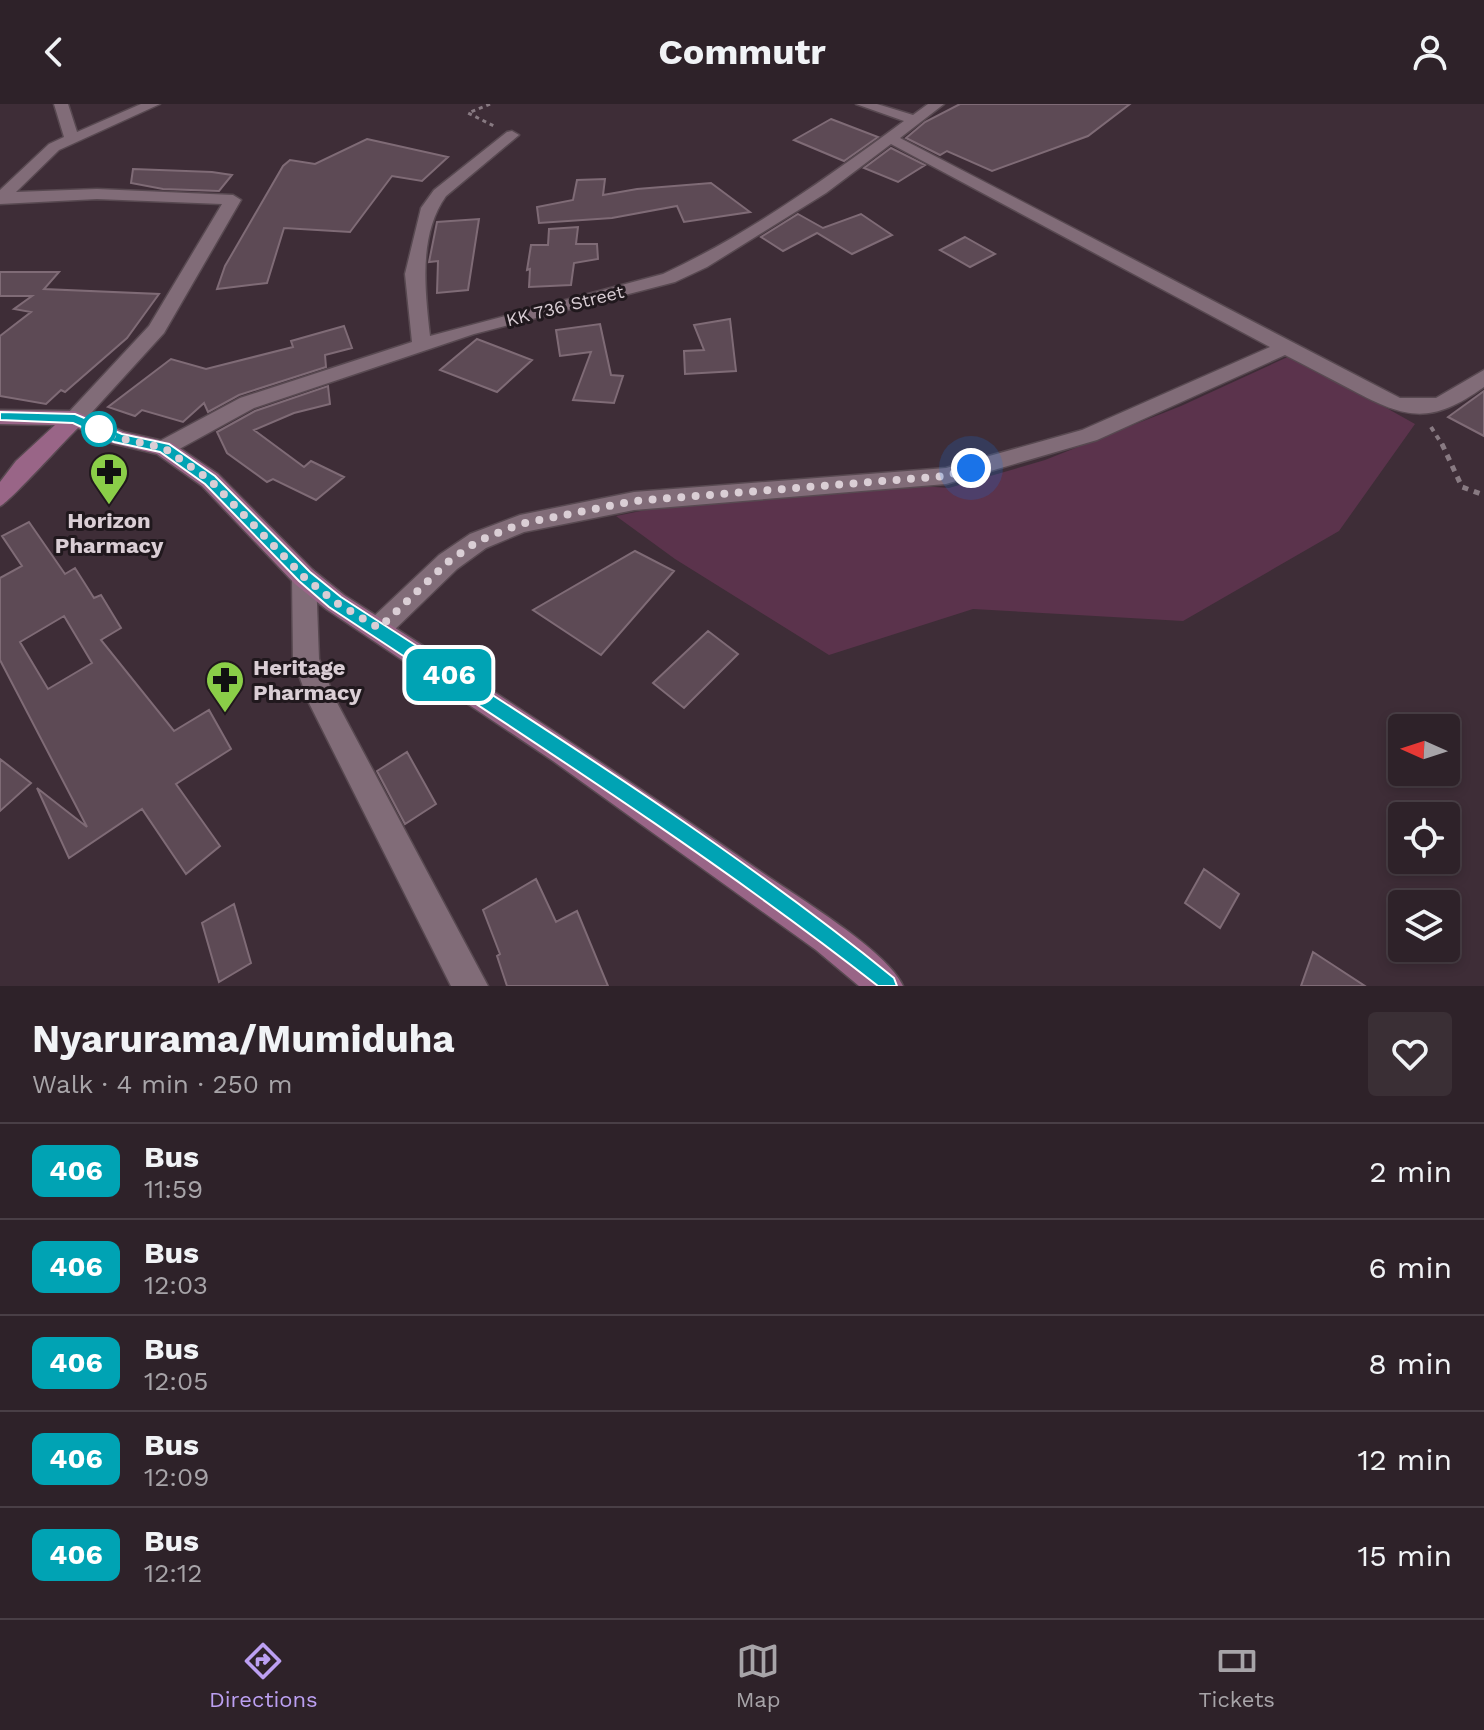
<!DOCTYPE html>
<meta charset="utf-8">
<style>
body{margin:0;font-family:"Work Sans",sans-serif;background:#3a2f35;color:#f1f3f6;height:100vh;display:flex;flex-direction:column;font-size:30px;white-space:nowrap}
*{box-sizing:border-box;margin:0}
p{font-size:26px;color:#a7a4a8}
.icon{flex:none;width:44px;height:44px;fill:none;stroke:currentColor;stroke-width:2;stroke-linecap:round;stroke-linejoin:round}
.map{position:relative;height:882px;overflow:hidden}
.sheet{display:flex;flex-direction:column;background:#2e2229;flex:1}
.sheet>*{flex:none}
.badge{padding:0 16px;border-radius:12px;font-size:28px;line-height:52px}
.needle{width:52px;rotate:273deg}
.fabs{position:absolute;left:1388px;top:610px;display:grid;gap:16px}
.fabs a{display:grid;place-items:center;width:72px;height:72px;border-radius:8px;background:#2e2229;box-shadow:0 4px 12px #0003,0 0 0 2px #493f46;font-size:40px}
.you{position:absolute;width:40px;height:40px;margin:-20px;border:6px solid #fff;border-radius:50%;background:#1a73e8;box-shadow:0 0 0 12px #1a73e833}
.map>.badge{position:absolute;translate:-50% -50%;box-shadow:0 0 0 4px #fff}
.round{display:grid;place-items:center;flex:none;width:84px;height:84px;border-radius:8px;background:#3a2f35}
.summary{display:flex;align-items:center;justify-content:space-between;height:136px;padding:0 32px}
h1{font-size:38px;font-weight:700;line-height:60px}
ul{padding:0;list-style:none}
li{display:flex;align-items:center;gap:24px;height:96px;padding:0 32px;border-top:2px solid #493f46}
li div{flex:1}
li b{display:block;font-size:30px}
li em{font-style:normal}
li .badge{min-width:88px;font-weight:700;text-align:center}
header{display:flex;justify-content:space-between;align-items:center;height:104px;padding:0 32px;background:#2e2229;font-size:36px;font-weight:700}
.tab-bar{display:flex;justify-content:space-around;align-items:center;height:112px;border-top:2px solid #493f46;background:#2e2229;font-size:22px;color:#a7a4a8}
.tab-bar a{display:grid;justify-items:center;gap:4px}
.tab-bar .selected{color:#bca0f2}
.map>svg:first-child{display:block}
</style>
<header><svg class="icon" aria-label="back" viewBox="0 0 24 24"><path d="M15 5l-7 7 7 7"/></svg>Commutr<svg class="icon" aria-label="person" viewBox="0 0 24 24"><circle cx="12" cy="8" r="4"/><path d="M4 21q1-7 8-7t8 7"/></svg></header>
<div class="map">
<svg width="1484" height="882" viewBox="0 0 1484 882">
<rect width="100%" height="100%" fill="#3e2d37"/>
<path fill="#5b334c" d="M1292,251L1415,320L1339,427L1183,517L973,505L829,551L675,455L616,412L670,401L864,378L949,384L1045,356L1181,302Z"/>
<path fill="#5d4a55" stroke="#7f6b76" stroke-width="2" fill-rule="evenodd" d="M960,0H1130L1088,32L992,67L947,47L940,51L906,34L925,18Z
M831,15L878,33L844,57L794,36Z
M367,35L448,53L422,77L392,72L350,128L284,124L267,179L217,185L225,162L283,62L290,56L315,60Z
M891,44L925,61L898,78L864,64Z
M133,65L212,68L232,71L219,87L163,85L131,79Z
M605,75L603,91L637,85L711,79L750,108L684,118L677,102L612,114L539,119L537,103L573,96L577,76Z
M798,110L823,124L861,110L892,131L852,150L817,129L783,147L761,133Z
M479,115L468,186L437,189L438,157L429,158L437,118Z
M578,123L576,140H597L598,155L574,159L571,181L529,183L530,165L527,166L531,141H548L549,125Z
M965,133L995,150L970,163L940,146Z
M0,168H59L44,185L159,190L127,234L65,288L61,286L46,300L0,292V232L31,208L14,205L32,192H0Z
M730,215L736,267L685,270L684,247L704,246L694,221Z
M600,220L611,271L623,272L614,299L573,296L591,248L560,252L556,226Z
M344,222L352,244L325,251L326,263L239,291L208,308L204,299L183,318L142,306L135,312L108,303L171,255L206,265L293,243L291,237Z
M477,235L532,256L497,288L440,266Z
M328,282L330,300L294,309L254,326L304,363L311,357L344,373L316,396L273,375L267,378L227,349L217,328L255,307Z
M1484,287V332L1448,313Z
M29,418L65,470L75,464L94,494L101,491L121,524L101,536L174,627L209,606L231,645L176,680L220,742L186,770L142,705L69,754L37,684L87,723L0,556V474L22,462L2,432ZM64,512L92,559L48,585L20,538Z
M635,447L674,467L601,551L533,506Z
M708,527L738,550L684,604L653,579Z
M407,648L436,700L405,720L377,667Z
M0,655L31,679L0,707Z
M1204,765L1239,790L1220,824L1185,799Z
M536,775L556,818L577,807L608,882H507L497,852L500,850L483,806Z
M234,800L251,859L219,878L202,819Z
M1313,848L1365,882H1301Z"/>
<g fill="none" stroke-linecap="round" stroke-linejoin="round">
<defs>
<path id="street" d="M54,0H68L77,28L141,0H160L59,46L16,88L97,85L233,91L241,96L164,229L82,319H68L64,314L68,309L149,222L222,100L97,95L0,100V86L49,40L64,33Z
M856,0H877L913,11L928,0H944L900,34L1400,294H1436L1484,266V283C1431,321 1406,315 1352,286C1329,274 1307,262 1285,251L1097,336L946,380L634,406L524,428L486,444L457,465L388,532L379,535L370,532L366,524L370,516L439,451L470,430L520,411L634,388L946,364L1082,326L1270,243L891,40L826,89L707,163L675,178L474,230L254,304L172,349H156L153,344L156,339L240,294L412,238L405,170L421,104L434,86L507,28L512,27L519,31L446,92C418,131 425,187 430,232L663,170C749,130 828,73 904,17Z
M304,463L313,466L316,473L319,555L335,595L488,882H451L309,599L293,555L292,473L295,466Z"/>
<path id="secondary" d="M0,306L75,307L124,328L172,339L218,370L313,466L344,491C485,581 625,673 763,769C796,792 889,848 903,882H859L816,846L553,657L326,505L295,480L202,382L157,350L111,339L78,324C65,336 8,400 0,402V378L16,357L55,321L0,320Z"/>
</defs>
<use href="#street" stroke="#584951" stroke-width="3"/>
<use href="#secondary" stroke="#584951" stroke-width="3"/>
<path stroke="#887a82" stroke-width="3" stroke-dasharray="4 4" stroke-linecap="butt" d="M490,0L468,9L494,22"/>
<path stroke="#887a82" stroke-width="4" stroke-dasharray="5 5" stroke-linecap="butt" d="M1431,323L1443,342"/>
<path stroke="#887a82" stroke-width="5" stroke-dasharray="6 6" stroke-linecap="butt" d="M1442,340L1462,383L1484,391"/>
<use href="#street" fill="#816c78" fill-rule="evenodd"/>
<use href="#secondary" fill="#996587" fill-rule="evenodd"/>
</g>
<path fill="#00a3b4" stroke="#fff" stroke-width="2" d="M0,308L75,310L122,330L169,340L215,372L310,468L341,493C527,614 722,734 894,874L897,882H878C707,748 515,626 329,503L299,477L205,380L160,348L114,338L73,319L0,316Z"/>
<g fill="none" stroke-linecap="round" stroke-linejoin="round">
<path stroke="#daced5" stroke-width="8" stroke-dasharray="0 14.4" d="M99,325L119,334L164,344L210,376L304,473L335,498L379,524L448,458L478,437L520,420L634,397L946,372L971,364"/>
</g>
<defs>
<symbol id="pharmacy-pin" viewBox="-11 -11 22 30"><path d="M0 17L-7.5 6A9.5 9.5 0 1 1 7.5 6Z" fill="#8ace48" stroke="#20181d"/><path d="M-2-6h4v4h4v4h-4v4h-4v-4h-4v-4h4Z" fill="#111"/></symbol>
</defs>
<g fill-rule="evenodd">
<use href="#pharmacy-pin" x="87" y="346" width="44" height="60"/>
<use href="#pharmacy-pin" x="203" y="554" width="44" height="60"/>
</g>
<circle fill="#fff" stroke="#00a3b4" stroke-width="4" cx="99" cy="325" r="16"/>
<g text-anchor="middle" stroke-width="6" stroke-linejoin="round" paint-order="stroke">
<g font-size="18" fill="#daced5" stroke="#20181d">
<text transform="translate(565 202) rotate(-14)" y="6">KK 736 Street</text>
</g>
<g font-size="22" font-weight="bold" fill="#daced5" stroke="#20181d">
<text x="109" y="424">Horizon<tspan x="109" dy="25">Pharmacy</tspan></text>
<text x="253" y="571" text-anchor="start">Heritage<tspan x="253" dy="25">Pharmacy</tspan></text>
</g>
</g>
</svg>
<div class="fabs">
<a><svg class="needle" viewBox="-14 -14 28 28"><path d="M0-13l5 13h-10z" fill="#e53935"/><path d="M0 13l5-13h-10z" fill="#a7a4a8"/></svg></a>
<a><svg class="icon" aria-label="locate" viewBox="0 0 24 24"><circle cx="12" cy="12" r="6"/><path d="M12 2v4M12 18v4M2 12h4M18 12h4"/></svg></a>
<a><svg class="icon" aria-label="layers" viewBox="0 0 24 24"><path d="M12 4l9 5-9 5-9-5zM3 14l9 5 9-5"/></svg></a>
</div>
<div class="you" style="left:971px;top:364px"></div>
<b class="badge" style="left:449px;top:571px;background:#00a3b4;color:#fff">406</b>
</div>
<section class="sheet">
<div class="summary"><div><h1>Nyarurama/Mumiduha</h1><p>Walk · 4 min · 250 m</p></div><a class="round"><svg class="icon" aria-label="heart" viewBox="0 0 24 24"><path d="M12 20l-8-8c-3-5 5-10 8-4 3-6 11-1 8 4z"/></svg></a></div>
<ul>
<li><span class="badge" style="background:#00a3b4;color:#fff">406</span><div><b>Bus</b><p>11:59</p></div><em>2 min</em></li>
<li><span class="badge" style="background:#00a3b4;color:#fff">406</span><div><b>Bus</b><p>12:03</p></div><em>6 min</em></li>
<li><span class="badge" style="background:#00a3b4;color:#fff">406</span><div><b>Bus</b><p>12:05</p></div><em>8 min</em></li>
<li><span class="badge" style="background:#00a3b4;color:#fff">406</span><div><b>Bus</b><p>12:09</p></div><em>12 min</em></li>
<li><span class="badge" style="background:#00a3b4;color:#fff">406</span><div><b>Bus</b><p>12:12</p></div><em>15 min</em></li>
</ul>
</section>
<nav class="tab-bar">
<a class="selected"><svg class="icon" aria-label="directions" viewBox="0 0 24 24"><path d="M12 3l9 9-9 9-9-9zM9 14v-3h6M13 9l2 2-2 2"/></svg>Directions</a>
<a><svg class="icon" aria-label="map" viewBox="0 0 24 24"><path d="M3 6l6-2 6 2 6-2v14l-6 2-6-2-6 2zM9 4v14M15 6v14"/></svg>Map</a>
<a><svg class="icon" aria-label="tickets" viewBox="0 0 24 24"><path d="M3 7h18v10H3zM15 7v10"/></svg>Tickets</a>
</nav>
